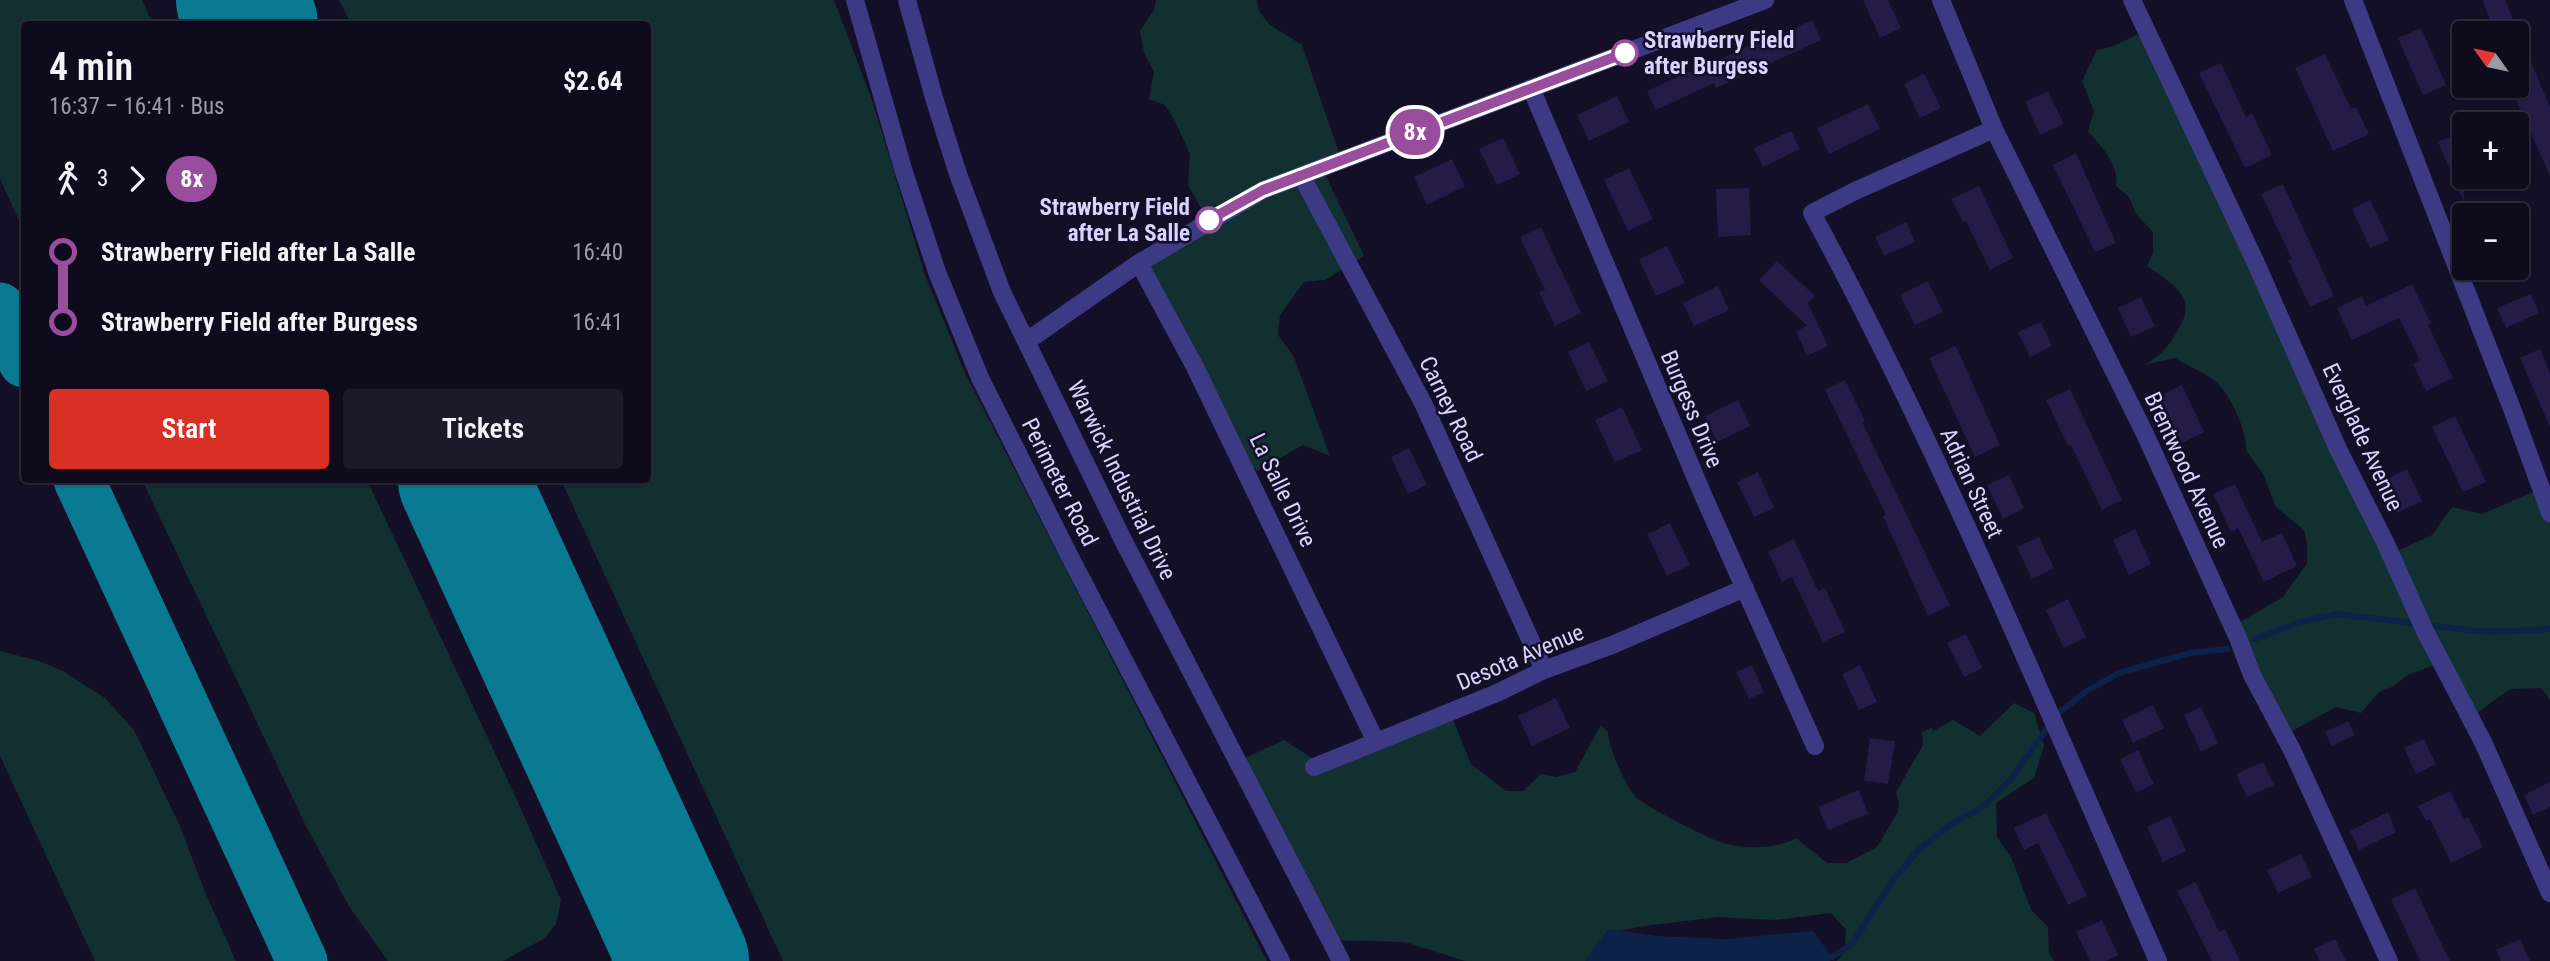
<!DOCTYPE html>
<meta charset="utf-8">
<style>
body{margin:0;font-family:"Roboto Condensed",sans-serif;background:#1c1929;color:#f1f3f6;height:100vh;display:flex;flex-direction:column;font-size:26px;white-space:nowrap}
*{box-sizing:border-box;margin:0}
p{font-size:23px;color:#9b9ba3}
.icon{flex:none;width:38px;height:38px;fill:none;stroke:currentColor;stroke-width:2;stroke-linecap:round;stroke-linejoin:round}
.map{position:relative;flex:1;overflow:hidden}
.details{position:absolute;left:21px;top:21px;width:630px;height:462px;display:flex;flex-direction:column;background:#0e0b1c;border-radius:7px;box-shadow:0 2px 5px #0004,0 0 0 2px #2e2b3b}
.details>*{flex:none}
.badge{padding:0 14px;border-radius:23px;font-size:24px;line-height:46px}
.needle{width:46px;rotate:303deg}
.fabs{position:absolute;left:2452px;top:21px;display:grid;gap:14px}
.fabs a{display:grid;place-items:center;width:77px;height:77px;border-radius:7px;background:#0e0b1c;box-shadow:0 2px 5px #0004,0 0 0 2px #2e2b3b;font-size:35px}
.map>.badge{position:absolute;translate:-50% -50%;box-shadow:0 0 0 4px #fff}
.legs{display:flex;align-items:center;gap:10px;height:77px;padding:0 28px;font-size:23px}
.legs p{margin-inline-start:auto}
.head{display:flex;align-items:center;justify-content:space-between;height:119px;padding:0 28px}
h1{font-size:38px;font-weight:600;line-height:52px}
.primary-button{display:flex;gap:14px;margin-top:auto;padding:14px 28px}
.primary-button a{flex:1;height:80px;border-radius:7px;background:#d93025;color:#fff;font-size:28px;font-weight:600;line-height:80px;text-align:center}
.primary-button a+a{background:#1c1929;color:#f1f3f6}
ul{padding:0 28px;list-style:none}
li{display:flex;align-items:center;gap:24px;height:70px;font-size:26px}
li i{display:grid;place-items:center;width:10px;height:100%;margin:0 9px;background:currentColor}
li i::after{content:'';width:18px;height:18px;margin:-9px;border:5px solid;border-radius:50%;background:#0e0b1c}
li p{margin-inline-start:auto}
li:first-child i{background:linear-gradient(#0000 50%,currentColor 0)}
li:last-child i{background:linear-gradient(currentColor 50%,#0000 0)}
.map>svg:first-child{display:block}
</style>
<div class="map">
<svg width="2550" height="961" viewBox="0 0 2550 961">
<rect width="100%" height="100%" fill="#130f26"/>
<path fill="#12302f" d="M0,0H142L153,24H24V231L0,179Z
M339,0H834L872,100L925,275L965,373L1267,961H783L561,480H648V24H351Z
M1156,0H1257L1259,11L1269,24L1302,45L1339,153L1323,170L1364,256L1325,280L1304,282L1280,315L1278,335L1294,357L1330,456L1303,445L1257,471L1251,465L1197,352L1148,261L1209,223L1188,185L1190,154L1175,121L1165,105L1149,99L1154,72L1144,53L1140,31L1154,10Z
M2145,31L2397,551L2432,535L2452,507L2482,514L2538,490L2550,515V700L2541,688L2510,689L2470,718L2440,663L2408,675L2392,687L2379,692L2361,713L2336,707L2288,733L2235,625L2283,597L2307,563V543L2304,530L2276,507L2263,474L2246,450C2247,431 2230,392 2214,380C2202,372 2188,366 2175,358L2144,365C2162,354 2167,349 2178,330C2199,296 2173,285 2147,266L2153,253V232L2136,214L2129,197L2116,186C2119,163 2102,148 2088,131L2094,111L2082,81L2097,50L2111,47Z
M142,480H367L517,800L561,900L556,924L545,938L503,961H388L350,908L305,824Z
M0,651L39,661L63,671L105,698L134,730L179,824L205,892L236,961H95L0,756Z
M2014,703L2034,713L2044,746L2034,778L1996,803L1997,837L2012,859L2031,910L2048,927L2049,954L2054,961H1837L1845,951L1846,930L1831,913L1775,920L1718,917L1637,927L1607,934L1587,961H1465L1405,942L1331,940L1239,761L1284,740L1323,765L1451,715L1471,764L1506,791H1523L1541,774L1556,777L1575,772L1601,725L1608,732C1608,747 1625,784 1635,796C1642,805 1713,841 1726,844C1746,849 1778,849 1796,838L1827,863H1846L1877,847L1898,812L1899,804L1896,792L1923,745L1922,732L1932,728L1933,731L1953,720L1980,736Z"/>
<path fill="#0c2248" d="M1608,929L1658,936L1726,939L1813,931L1832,957L1830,961H1585Z"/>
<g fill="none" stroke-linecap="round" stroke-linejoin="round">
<path stroke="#0c2248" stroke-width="6" d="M2255,639L2298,623L2336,614L2487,632L2550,629
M1832,957L1852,944L1894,879L1920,848L1952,824L1984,806L2012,778L2057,714L2087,691L2119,673L2190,653L2227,649"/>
<path stroke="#0a7a92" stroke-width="51" d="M0,308L24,362
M79,480L302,961
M637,961L648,942L651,908L642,870"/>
<path stroke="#0a7a92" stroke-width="130" d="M241,0L253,24
M463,480L684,961"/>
</g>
<path fill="#241b47" d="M1863,0H1888L1901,28L1880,38Z
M2482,0H2505L2550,107V176L2516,99V33H2496Z
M1812,20L1821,40L1716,88L1714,83L1656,110L1647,91L1690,71L1691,73L1757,42L1758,45Z
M2421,28L2446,85L2423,95L2398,38Z
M2325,54L2351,109L2356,107L2369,134L2333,151L2295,68Z
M2221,63L2246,117L2252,113L2272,155L2245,168L2199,73Z
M1924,74L1941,108L1920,118L1904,84Z
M2048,91L2064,124L2040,135L2025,102Z
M1617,96L1629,122L1589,141L1577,115Z
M1868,104L1880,129L1829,154L1817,128Z
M1791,131L1800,149L1763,167L1754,148Z
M2464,131V202L2438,142Z
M1503,138L1520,174L1497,185L1479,149Z
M2076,153L2116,243L2095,252L2053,165Z
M1452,159L1465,186L1427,205L1414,177Z
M1629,168L1653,219L1628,231L1604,180Z
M2283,184L2334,296L2310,307L2288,260L2292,259L2261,194Z
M1979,186L2013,258L1990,270L1966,221L1963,222L1951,199Z
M1749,188L1751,235L1718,237L1716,189Z
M2370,200L2389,240L2370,248L2352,209Z
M1906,222L1915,242L1884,256L1875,237Z
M1541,227L1581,313L1555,326L1539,292L1545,290L1520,237Z
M1667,246L1685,283L1656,296L1639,259Z
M1777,261L1815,296L1808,303L1828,346L1807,356L1796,331L1807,326L1759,280Z
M1928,281L1943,312L1915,325L1900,295Z
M2412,284L2431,324L2428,325L2453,378L2426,391L2413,364L2420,361L2399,318L2352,340L2337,308L2362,296L2366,306Z
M1718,286L1729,310L1694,326L1683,303Z
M2531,294L2539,313L2506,328L2497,308Z
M2141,297L2155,326L2131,337L2118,308Z
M2041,322L2052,346L2030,357L2018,332Z
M1589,342L1608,381L1586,391L1568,352Z
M1956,346L2000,445L1975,457L1929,358Z
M2540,349L2550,373V427L2520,358Z
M1845,380L1865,421L1862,422L1950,605L1928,616L1883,516L1886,515L1825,390Z
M2182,385L2204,432L2182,443L2160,396Z
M2070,389L2122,500L2102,510L2071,445L2068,446L2046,400Z
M1738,400L1750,426L1717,442L1705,416Z
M1622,407L1642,450L1615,462L1595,420Z
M2455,416L2486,482L2463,492L2432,427Z
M1409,448L1427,485L1408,494L1391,457Z
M2407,469L2422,501L2397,513L2382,481Z
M1758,472L1774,508L1754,517L1737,482Z
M2009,475L2024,508L2003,519L1987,485Z
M2235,484L2262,542L2282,533L2297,566L2264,582L2238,528L2231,532L2213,494Z
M1670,523L1690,565L1667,576L1647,534Z
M2135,529L2151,564L2129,575L2113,540Z
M2039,537L2054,568L2032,579L2017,547Z
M1794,539L1818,591L1825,588L1845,632L1823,642L1792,577L1782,582L1768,552Z
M2068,599L2086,637L2064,648L2046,610Z
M1966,634L1982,668L1964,677L1947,643Z
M1752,665L1764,692L1749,699L1736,672Z
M1860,665L1877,702L1859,710L1842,674Z
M1556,698L1570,728L1532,746L1518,716Z
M2153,705L2164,728L2133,743L2122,720Z
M2201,707L2218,743L2201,752L2184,715Z
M2348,721L2355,735L2332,746L2325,732Z
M1870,738L1895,741L1888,784L1864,781Z
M2424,739L2436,764L2416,774L2404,748Z
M2138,750L2154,784L2136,793L2120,759Z
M2263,762L2274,785L2247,797L2236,774Z
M2550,782V807L2533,815L2524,795Z
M1859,790L1868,814L1828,830L1818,807Z
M2450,791L2464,819L2468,817L2483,847L2451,863L2430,819L2426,821L2418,806Z
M2388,812L2396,832L2359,850L2350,831Z
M2046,813L2087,896L2068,905L2038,843L2024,850L2014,828Z
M2170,816L2186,851L2163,862L2147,827Z
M2301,854L2312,877L2278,893L2267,870Z
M2196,882L2219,932L2225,929L2240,961H2212L2177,891Z
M2415,888L2437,935L2450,961H2420L2391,899Z
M2102,920L2118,955L2106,961H2090L2076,932Z
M2335,939L2346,961H2320L2314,949Z
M2520,939L2530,961H2501L2496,950Z"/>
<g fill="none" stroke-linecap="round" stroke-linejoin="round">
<path stroke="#3d3a85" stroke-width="18" d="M855,0L903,169L937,272L980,378L1069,555L1281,961
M907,0L934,98L958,174L1002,292L1123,540L1341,961
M1941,0L1994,129L2145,434L2238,638L2252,675L2292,750L2389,961
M2132,0L2255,261L2338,449L2385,542L2425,631L2483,742L2550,893
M2353,0L2514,414L2550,513
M1531,88L1703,495L1815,746
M1994,129L1855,191L1812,213C1943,455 2047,710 2158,961
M1301,175L1423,403L1544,670
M1139,263L1195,367L1376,742
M1027,341L1139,263L1263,190L1765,0
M1314,767L1497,693L1544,670L1612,645L1745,588"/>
</g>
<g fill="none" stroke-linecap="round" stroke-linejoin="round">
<defs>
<path id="line-1" d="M1209,220L1263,190L1625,53"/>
</defs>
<use href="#line-1" stroke="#fff" stroke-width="16"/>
<use href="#line-1" stroke="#994d9d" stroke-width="10"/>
</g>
<g fill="#fff" stroke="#994d9d" stroke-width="3.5">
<circle cx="1625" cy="53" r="12"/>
<circle cx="1209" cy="220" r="12"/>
</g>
<g text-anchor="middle" stroke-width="5" stroke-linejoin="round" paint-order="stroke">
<g font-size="23" font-weight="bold" fill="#d9d4ff" stroke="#130f26" text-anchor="start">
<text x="1644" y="48">Strawberry Field<tspan x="1644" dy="26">after Burgess</tspan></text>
<text x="1190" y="215" text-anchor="end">Strawberry Field<tspan x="1190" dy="26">after La Salle</tspan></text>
</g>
<g font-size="23" fill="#d9d4ff" stroke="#130f26">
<text transform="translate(1451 409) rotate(64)" y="8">Carney Road</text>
<text transform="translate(1692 409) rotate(67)" y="8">Burgess Drive</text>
<text transform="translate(2363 437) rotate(65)" y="8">Everglade Avenue</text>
<text transform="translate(2187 470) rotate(65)" y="8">Brentwood Avenue</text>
<text transform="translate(1122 480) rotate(64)" y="8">Warwick Industrial Drive</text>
<text transform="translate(1060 482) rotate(63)" y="8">Perimeter Road</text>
<text transform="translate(1972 483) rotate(65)" y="8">Adrian Street</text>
<text transform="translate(1283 490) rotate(64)" y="8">La Salle Drive</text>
<text transform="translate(1520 657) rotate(-23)" y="8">Desota Avenue</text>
</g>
</g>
</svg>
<div class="fabs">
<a><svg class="needle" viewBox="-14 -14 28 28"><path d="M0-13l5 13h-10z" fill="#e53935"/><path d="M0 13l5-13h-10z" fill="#9b9ba3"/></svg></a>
<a>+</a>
<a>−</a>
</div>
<b class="badge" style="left:1415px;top:132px;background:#994d9d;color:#fff">8x</b>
<section class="details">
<div class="head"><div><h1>4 min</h1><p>16:37 – 16:41 · Bus</p></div><b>$2.64</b></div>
<div class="legs"><svg class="icon" aria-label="walk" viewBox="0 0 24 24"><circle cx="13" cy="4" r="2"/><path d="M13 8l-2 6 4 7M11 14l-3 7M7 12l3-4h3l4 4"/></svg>3<svg class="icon" aria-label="forward" viewBox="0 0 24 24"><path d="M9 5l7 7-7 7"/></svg><b class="badge" style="background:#994d9d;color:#fff">8x</b></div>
<ul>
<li><i style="color:#994d9d"></i><b>Strawberry Field after La Salle</b><p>16:40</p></li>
<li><i style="color:#994d9d"></i><b>Strawberry Field after Burgess</b><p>16:41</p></li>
</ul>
<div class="primary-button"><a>Start</a><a>Tickets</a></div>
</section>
</div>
